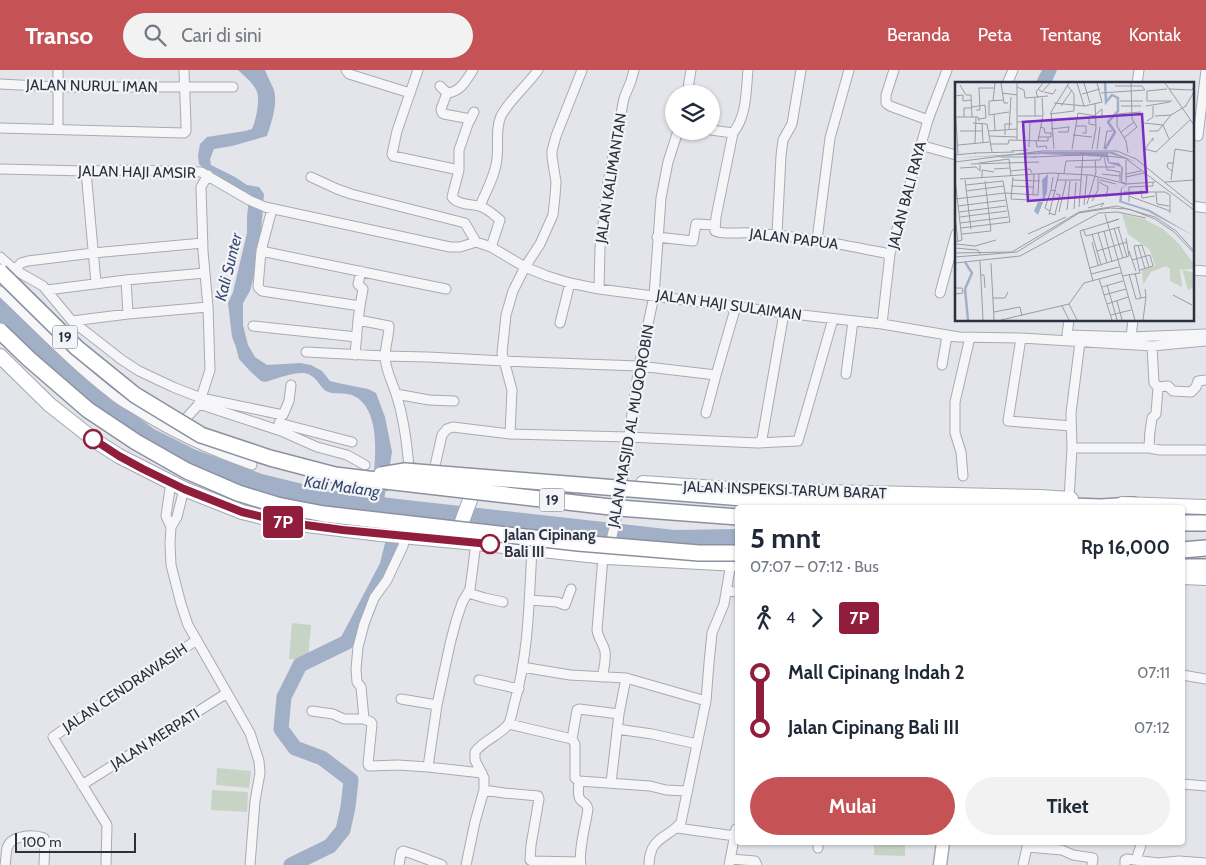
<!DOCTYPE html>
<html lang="id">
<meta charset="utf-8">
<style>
body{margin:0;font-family:Cabin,sans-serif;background:#f2f2f3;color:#1f2937;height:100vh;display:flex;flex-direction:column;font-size:19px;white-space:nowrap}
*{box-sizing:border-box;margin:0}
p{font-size:16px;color:#747a83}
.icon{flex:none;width:28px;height:28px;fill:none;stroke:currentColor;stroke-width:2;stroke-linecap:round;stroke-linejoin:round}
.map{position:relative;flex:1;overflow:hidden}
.details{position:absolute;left:735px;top:435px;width:450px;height:340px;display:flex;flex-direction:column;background:#fff;border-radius:5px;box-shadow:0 1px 4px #0004}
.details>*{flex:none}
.badge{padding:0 10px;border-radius:4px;font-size:18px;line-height:32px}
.buttons{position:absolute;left:665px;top:15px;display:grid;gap:10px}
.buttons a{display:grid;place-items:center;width:55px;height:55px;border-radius:50%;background:#fff;box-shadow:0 1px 4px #0004;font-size:25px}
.scale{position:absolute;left:15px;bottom:12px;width:121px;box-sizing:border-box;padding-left:5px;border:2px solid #2c3141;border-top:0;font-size:14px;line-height:18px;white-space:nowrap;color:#2c3141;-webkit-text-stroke:4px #f3f4f8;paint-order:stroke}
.map>.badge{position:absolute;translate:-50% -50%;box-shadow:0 0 0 2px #fff}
.legs{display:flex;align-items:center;gap:8px;height:55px;padding:0 15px;font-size:16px}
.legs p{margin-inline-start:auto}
.summary{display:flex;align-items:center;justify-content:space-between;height:85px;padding:0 15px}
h1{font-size:28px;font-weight:700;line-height:38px}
.button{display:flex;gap:10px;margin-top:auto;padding:10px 15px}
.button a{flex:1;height:58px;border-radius:30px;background:#c55254;color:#fff;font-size:20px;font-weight:700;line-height:58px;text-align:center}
.button a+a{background:#f2f2f3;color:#1f2937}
ul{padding:0 15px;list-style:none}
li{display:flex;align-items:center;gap:18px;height:55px;font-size:19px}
li i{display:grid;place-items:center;width:8px;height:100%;margin:0 6px;background:currentColor}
li i::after{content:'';width:12px;height:12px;margin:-6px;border:4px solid;border-radius:50%;background:#fff}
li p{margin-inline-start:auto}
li:first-child i{background:linear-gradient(#0000 50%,currentColor 0)}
li:last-child i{background:linear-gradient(currentColor 50%,#0000 0)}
header{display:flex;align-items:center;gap:30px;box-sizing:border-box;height:70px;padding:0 25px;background:#c55254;color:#fff}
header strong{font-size:24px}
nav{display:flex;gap:28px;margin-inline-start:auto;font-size:18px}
.search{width:350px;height:45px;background:#f2f2f3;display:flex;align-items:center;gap:12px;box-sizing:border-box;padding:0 18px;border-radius:28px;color:#747a83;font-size:19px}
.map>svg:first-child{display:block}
</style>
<header>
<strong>Transo</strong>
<div class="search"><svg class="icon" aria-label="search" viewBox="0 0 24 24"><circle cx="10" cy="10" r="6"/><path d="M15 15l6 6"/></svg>Cari di sini</div>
<nav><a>Beranda</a><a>Peta</a><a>Tentang</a><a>Kontak</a></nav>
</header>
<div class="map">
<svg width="1206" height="795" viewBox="0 0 1206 795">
<rect width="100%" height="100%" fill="#e3e5ea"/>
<path fill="#c7d4c5" d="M292,553L311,555L308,590L289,589Z
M217,698L251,701L249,718L216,715Z
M212,720L248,722L247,742L211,740Z
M874,773H905V786L874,785Z"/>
<path fill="#a1afc7" d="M238,0H265C268,8 275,19 275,26C276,39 271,54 267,66L232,76L214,79L210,89L211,95L235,107L247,115L259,117L264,124L261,162L256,182L255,201L250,221L243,233V255L248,275L255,287L267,295L300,293L311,295L322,301L330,311L338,313L368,319L376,323L385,347L392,382L389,401L388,421L372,420C375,393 383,338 352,325C344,322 334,325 326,321C320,317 317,308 310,305C301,299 276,309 266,312L261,311L250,301L239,289L236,277L232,267L228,233L233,222L247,163V147L249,128L216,109L199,94L198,85L200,74L207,67L245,61L252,59C256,50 260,31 257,22C254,13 244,6 238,0Z
M1042,0H1057L1051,14H1035Z
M0,227L26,253L96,316L154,359L196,380L262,404L311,416L357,424L398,429L675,460L737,459V477L616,470L423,449L313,435L249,421L222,412L124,362L0,255Z"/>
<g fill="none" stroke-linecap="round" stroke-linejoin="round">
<path stroke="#a1afc7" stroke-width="15" d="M375,436L382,400
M291,795L330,776L343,760L348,737L351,710L322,688L295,678L281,659L284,627L300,595L347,572L387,496L398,452"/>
<defs>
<path id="street" d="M346,0L349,4L410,23
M418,0L397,61L392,84L393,86L459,100
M748,0C746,20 747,46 733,63L716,147L715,161C723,165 740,162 750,163C797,165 844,175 890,184
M894,0L886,25V33L890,36L928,50
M0,14L58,17H233
M1007,14L1013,0
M1137,14L1139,0
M440,16L447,23L441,39L442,43L444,44L470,49
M447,23C461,22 466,10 473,0
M687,24L691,0
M474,42L468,54L459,80V100L452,127C458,135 470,134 479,136C487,138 494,145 500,150L491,177
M0,58L184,63L186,61V55L184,0
M58,59V0
M711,60L733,63
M1198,66L1206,0
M920,75L956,85
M0,99L86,101L132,100L201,102L249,130L265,137L450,177H460L476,172L491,177L525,197L547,206L570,213L599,219L784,243L882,254L959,267L1021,268L1152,276L1206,271
M86,101L96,213
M311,107L337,119L351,124L465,153L476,172
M480,136C486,121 496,104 497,88C499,73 495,60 501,46C510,29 527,16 538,0
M1192,136L1206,138
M272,139L261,181L258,217L262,221L360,236L358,250L355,285
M777,164L781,86L783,70L792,54L801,0
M657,167L693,171L696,154L715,155
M817,170L830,68L849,0
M261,181L446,219
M0,187L15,200L43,216L72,251L122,290L139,301L173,317L201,328L283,345L289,331L291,315
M15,200L21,193L28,191L93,183L203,173
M1192,200L1206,201
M126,210L128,244
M599,219L600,178L608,112L624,28L631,11L634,0
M47,220L126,210L205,203
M0,221C37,256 72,293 112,324C120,331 130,336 138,341C174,364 212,381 252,395
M940,223L956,164
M360,236L363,219L358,214L361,201
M358,250L389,256C389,266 385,277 385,287C386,302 392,311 396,324C404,348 407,373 409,398H416
M1069,250L1067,264L1069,265L1131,267L1206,264
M72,251L128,244L208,237
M560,253L570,213
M882,254L890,184L928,50L947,0
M253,256L357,267
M1131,267L1133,250
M1021,268L1008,351L1071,356
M1152,276L1154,313L1158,317L1168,316L1173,321L1191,322L1196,317L1198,311L1206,310
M306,282L385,286L428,287L504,291L639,296L716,305
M942,295L947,266
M846,304L853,251
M396,324L429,330L454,331
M199,334L281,361L317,377L347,385L365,395
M706,343L716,305L736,236
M279,353L352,372
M179,356L199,334L210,300L208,237L203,181L201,117L208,105
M510,364L512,320L502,283L506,245L513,221L525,197L540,174L553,145L555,126L556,112L552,87V81L556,66L582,0
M758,373L762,369L784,243
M1072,378H1149L1160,380H1206
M1149,378C1149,367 1150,358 1152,348L1156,344L1158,317
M434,400L442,365L447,359L453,357L510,364L628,367L713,371L758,373L798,371L833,249
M963,406L961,382L955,363V332L970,267
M184,419L177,447L171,457L170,473L171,495L181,534L188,555L250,663L259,691L260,703L255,731L250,795
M1069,429L1072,378L1071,343L1080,272
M171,457L166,446L171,412
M609,479L616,449L622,412L639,296L654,226L661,128L668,92L678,61
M726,521L738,522
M468,523L485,528L503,532
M529,530L557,532L565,535L571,519
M522,597L570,605L626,608L706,631
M1182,605L1206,609
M602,607C604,599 606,589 605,581C603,573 598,568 597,560L603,487
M479,610L519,619
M401,629L437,635
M312,641L333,644L344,649H364L361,617L357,612L356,599L358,577L364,554L374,528L387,510L403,476L405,466
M619,644L579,639L577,640L572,669L575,674V708L579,711L650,716L666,720L687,721
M364,649L371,652L372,654L368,694L369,696L398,695L428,697L482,703
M509,654L572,669
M617,659L652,664L697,674
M428,697L437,635L450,574L456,551L462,533L470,519L476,473
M579,711C579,716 577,725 580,729C583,734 586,731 588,739C586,754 578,781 581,795
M611,713L619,644L626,608
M1182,714L1206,716
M82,715L227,623
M484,720L504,723L538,726L539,729L531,775L530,790L532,791L580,792
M677,758L735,766
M1027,777L1062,780L1073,785L1093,788L1092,795
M818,778V772
M731,789L755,791L757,795
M1136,790L1142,772
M5,795C6,790 6,783 7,778C11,765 33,764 44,768L45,772L44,795
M106,795L107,755L53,667L126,616L197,570
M399,795L401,783L403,781L413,784L442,795
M466,795L475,752L484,720V708L475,690V682C483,670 503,664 509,653C512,646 513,637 515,631C529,581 529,529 532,479
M649,795C649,790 650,784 652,779C658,766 673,764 681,752L706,631L709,593L712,563L724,534L731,493
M729,795L736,759
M1023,795L1028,773
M1125,795V790L1127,789L1158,793L1179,791L1206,793"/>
<path id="secondary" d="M940,795L943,772"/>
<path id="primary" d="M0,286L50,335L97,372L119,386L184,419L242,442L283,452L380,464L476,473L607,487L738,494
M643,413L745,420L1040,427L1071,429
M1122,434L1206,437
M457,465L470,430L478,412
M1182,507L1206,508"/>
<path id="highway" d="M837,432L1011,434L1101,437L1133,435
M1182,453H1206
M1182,480L1206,478
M1182,497H1206"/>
</defs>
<use href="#street" stroke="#a8abb4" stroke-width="11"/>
<use href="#secondary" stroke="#a8abb4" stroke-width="15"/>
<use href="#primary" stroke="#a3a8b5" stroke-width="16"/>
<use href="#highway" stroke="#8c91a0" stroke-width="18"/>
<use href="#street" stroke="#f6f6f9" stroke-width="9"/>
<use href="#secondary" stroke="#fff" stroke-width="12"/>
<use href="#primary" stroke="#fff" stroke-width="14"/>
<use href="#highway" stroke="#fff" stroke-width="15"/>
<defs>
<path id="highway-bridge" d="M0,202L77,278L135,325L201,365L270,388L335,405L368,409L619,438L738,447
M0,261L29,289L88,340L136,372L187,401L238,423L277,435L324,444L578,473L699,483H738
M381,405L405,401L779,431L837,432"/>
</defs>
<use href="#highway-bridge" stroke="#8c91a0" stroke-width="18" stroke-linecap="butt"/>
<use href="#highway-bridge" stroke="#fff" stroke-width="15"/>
</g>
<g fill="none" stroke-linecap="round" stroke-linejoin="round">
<defs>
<path id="line-1" d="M93,369L119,386L143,399L184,419L242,442L283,452L343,460L490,474"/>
</defs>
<use href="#line-1" stroke="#fff" stroke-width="11"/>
<use href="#line-1" stroke="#901d3c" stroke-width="8"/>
</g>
<g fill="#fff" stroke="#901d3c" stroke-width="2.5">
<circle cx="93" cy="369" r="9"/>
<circle cx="490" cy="474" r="9"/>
</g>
<g text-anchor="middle" stroke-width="4.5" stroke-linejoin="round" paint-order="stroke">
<g fill="#f3f4f8" stroke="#686c78" stroke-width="1">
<rect x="52.5" y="255.5" width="25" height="23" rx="4"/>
<rect x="539.5" y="418.5" width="25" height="23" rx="4"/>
</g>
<g font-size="14" font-weight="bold" fill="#2c3141">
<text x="65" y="272">19</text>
<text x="552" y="435">19</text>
</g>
<g font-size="15" fill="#2c3141" stroke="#f3f4f8">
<text transform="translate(92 16) rotate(1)" y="5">JALAN NURUL IMAN</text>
<text transform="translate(137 102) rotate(1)" y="5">JALAN HAJI AMSIR</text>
<text transform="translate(611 108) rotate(-81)" y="5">JALAN KALIMANTAN</text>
<text transform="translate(907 125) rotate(-75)" y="5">JALAN BALI RAYA</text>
<text transform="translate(794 169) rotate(7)" y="5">JALAN PAPUA</text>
<text transform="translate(729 235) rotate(8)" y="5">JALAN HAJI SULAIMAN</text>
<text transform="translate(631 356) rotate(-80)" y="5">JALAN MASJID AL MUQOROBIN</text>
<text transform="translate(785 420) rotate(2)" y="5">JALAN INSPEKSI TARUM BARAT</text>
<text transform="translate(125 618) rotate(-34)" y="5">JALAN CENDRAWASIH</text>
<text transform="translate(155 669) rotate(-32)" y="5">JALAN MERPATI</text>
</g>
<g font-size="15" font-weight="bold" fill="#2c3141" stroke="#f3f4f8" text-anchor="start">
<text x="504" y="470">Jalan Cipinang<tspan x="504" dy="17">Bali III</tspan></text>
</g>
<g font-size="16" font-style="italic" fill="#394b73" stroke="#f3f4f8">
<text transform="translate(228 197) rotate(-76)" y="6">Kali Sunter</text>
<text transform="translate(342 416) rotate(8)" y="6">Kali Malang</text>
</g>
</g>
<g transform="translate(955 12)">
<rect width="239" height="239" fill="#e3e5ea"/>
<path d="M167,132L189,137L208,147L224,162L239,182V187H225L227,205L215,199V187L211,184L196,190L188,203L187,188L200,184L195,168L173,152ZM227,187L239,191V211L237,206L233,208Z" fill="#c7d4c5"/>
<path d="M87,70H158L181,80L153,71L154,80L164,81L168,86L167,99L172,103L167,106V119L195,128L239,154L192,129L164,120L166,106L171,103L166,101V85L153,81L151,75L87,72L0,76ZM93,92L92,110L83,133L79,129L83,120H88L87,98Z" fill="#a1afc7"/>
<path fill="none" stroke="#a1afc7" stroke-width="2.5" d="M150,1L151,20L157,13L163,16V29L153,40L160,50L150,67M10,180L17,191L10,207L13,238"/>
<path fill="none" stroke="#9a9da6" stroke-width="1" d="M46,1L49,21H53M122,1L129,24M129,1L135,21M210,1L239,43M5,3L11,13H16M62,5L69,8L70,16L93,14M23,6H40M83,7L87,10L95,1M214,7L237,8L239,4M192,9V19H217M192,9L212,7M89,10L98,12L101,7M47,11L62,13M146,11L190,8L187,4H160M127,12L145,7M16,13L17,35M0,14L8,13V19L16,18M80,16V34M83,16L81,10L88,1M48,18L34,19V33L54,30M38,19L40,1M165,19H188M99,21L130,24L147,20L142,1M106,24L117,8M166,24H186M191,24L215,20M17,25L30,23L31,36L24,37M230,25L239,10M0,27L2,54M21,28H25L24,6M123,31L141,34M95,32L119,29V12L112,3M39,33L40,48M63,34H87M141,34L147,36V27L141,32M200,34L216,33M0,35H23L24,39M9,35V26H17M130,36H134V42L140,43M192,39L198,35V24M62,40L79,39M18,41L32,42L37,70M27,41L28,61M189,41L208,43M208,43L214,57M120,44H131V51H127M85,45L89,46L90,51H97M54,47L56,15M96,47L114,45M5,49H28M34,49L62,47M194,49H203L216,33L231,24M103,50H113L114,44M166,50L179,40M50,53V42H57M118,53L137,55M2,54L3,72M34,54L62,55M83,55H96V51M169,56L182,45L177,37L176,1M54,58L93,59V55M62,58V1M81,59L82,65L91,64L92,67M83,59L88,33L87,16M198,59V56L190,67L201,70L235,38M20,61L21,35M35,62H53L54,58M3,63L35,60M74,65L75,40M99,67L96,30L114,1M117,67L123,31M137,67L141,46L140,21M142,67L145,45M149,67L152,49H157M56,69L73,68M20,71L59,70M124,71L170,76L239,128M173,71L171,59L162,44V32L186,30M0,73L21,71M46,75H81M78,75L126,73M149,75L152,88H155M0,80L87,69H162L181,77L239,124M24,81L54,77L56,94M16,82L84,80M120,85H160M5,86L21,85L25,89V83M39,87L55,86M155,88L165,90V99M55,89L75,87L77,91M217,89L212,85L213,81H218M109,91L111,79L145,78L147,74M147,92L165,94M171,92L186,89M58,95L56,117L74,118M98,95L96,108L101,109M171,95L189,91M27,96V88L39,90M0,97L7,158L0,160M5,97L96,91L135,93L172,102L200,100M10,98L16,147M57,98L85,99M103,98H126M145,98L161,102M216,98L220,67L239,70M144,100L153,105L151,115M210,100L239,98M171,101V78M56,104L78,105M186,108L187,116L200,114M11,109L49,104M169,110H210L215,113V131M201,110L202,122L214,124M78,112L79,92M174,114L215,129M0,117L50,111L83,113L84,92M137,119L143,108V96M174,120V105L198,104V100M132,122L141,90L140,78M129,123L132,93M3,124L51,118M124,125L128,71M133,126L149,121L146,125M119,127L121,100M112,128L115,99M95,129L90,126L96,108M4,130L51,124M104,130L111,99M94,131L100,133L101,128L105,113L101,112M150,132L180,238M94,133L104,91M0,134L3,160M5,135L52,129M5,141L53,135M163,145L172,175M6,146L55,140L48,99L11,103M159,146L168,176M128,147L131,154L165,145M149,149L157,180M143,151L152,181M7,152L36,149L30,99M73,152L111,135M137,152L146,183M137,160L143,183M1,162L20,164L41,158M183,163L190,187M0,166L23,168L25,172M142,169L172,160M174,169L181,189M0,171L57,170L124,130L162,124L200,135L221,149L239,169M0,175L62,170L124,131L155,126L174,127L200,137L219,150L239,171M177,178L195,173L198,184L185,188M25,179L28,238M0,181L65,174L144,131L162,130L191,136M36,181L39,238M135,186L174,174L171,156M180,191L186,216M136,192L164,185M174,192L181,217L191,215L190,207M26,193H29L30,206M167,194L185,191L179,164L187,163L194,185M144,197L157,238M138,199L125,149L164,137L152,141M152,203L157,220M147,205L168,199M0,206H7L8,211L0,212M149,213L171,207M218,213L237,223M38,216H50L53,210M162,219L167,238M157,220L162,238M114,222L122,238M152,222L173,215M107,224L114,238M39,230L65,225L67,234M156,233L176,228M46,238L114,222L129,201L166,191M188,238L191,215"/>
<path fill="#7b2cbf" fill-opacity="0.15" stroke="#7b2cbf" stroke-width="2.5" d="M187,32L192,110L73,119L68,40Z"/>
<rect width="239" height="239" fill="none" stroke="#2c3141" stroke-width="2.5"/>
</g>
</svg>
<div class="buttons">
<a><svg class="icon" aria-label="layers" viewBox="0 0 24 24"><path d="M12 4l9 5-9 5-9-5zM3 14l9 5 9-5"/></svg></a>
</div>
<div class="scale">100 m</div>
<b class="badge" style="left:283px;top:452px;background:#901d3c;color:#fff">7P</b>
<section class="details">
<div class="summary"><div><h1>5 mnt</h1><p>07:07 – 07:12 · Bus</p></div><b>Rp 16,000</b></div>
<div class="legs"><svg class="icon" aria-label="walk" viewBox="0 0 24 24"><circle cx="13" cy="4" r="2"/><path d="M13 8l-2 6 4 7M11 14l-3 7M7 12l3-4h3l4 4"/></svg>4<svg class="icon" aria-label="forward" viewBox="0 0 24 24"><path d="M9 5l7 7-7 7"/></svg><b class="badge" style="background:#901d3c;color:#fff">7P</b></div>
<ul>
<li><i style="color:#901d3c"></i><b>Mall Cipinang Indah 2</b><p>07:11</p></li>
<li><i style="color:#901d3c"></i><b>Jalan Cipinang Bali III</b><p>07:12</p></li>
</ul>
<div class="button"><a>Mulai</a><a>Tiket</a></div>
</section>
</div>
